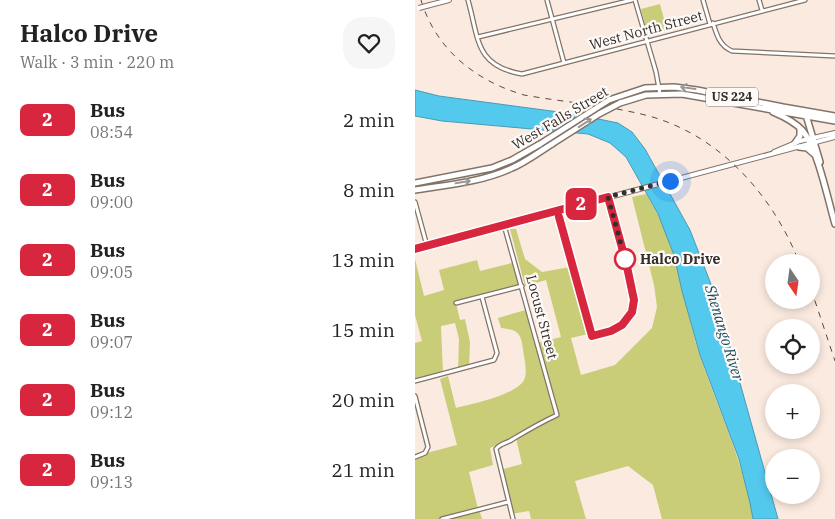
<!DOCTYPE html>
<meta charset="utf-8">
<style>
body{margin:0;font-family:"IBM Plex Serif",serif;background:#f6f6f6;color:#222;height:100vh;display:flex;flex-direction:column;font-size:19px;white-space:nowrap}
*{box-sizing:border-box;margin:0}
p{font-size:16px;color:#767676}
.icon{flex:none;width:28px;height:28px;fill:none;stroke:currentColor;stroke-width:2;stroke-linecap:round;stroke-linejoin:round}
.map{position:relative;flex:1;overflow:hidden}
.drawer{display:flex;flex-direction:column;background:#fff;width:415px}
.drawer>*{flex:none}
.badge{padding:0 10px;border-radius:8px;font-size:18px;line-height:32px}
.needle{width:32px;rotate:167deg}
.controls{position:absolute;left:350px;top:254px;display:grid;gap:10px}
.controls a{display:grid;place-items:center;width:55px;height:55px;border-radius:50%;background:#fff;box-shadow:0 2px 8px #0003;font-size:25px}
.you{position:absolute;width:25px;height:25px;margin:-12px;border:4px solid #fff;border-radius:50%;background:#1a73e8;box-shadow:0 0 0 8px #1a73e833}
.map>.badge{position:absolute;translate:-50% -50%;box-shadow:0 0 0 2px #fff}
.round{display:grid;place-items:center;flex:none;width:52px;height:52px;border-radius:20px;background:#f6f6f6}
.head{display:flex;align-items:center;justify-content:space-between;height:85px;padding:0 20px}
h1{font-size:24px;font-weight:800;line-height:38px}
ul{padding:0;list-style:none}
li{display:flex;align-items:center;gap:15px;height:70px;padding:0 20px}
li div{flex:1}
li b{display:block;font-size:19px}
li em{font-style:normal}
li .badge{min-width:55px;font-weight:700;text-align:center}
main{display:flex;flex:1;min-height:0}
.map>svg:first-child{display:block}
</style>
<main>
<section class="drawer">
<div class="head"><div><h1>Halco Drive</h1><p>Walk · 3 min · 220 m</p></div><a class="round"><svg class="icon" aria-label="heart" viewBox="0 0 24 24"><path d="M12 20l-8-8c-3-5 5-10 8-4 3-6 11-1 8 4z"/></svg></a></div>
<ul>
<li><span class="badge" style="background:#d7263d;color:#fff">2</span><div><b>Bus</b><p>08:54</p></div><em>2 min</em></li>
<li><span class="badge" style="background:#d7263d;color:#fff">2</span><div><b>Bus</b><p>09:00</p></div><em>8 min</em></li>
<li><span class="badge" style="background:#d7263d;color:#fff">2</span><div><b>Bus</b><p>09:05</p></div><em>13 min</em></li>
<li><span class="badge" style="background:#d7263d;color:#fff">2</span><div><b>Bus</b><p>09:07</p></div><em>15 min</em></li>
<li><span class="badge" style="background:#d7263d;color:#fff">2</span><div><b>Bus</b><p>09:12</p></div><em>20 min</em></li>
<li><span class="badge" style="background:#d7263d;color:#fff">2</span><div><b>Bus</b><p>09:13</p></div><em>21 min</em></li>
</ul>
</section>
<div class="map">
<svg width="420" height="519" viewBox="0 0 420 519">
<rect width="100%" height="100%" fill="#fbeadf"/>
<path fill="#c9cd77" d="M245,4L252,30L233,35L226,9Z
M231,194C242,213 254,234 260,256C269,289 274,323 285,356C303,410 329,462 338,519H247L238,485L213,466L160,481L171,519H116L114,511L96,514L85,470L107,464L101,438L75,448L78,465L54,472L63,509H64L67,519H0V456L42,445L25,379L33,376L41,408C57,404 101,395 109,380C113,372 109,358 108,349C106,332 102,330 86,328L83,318L114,309L123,343L146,337L131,280L110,286L95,229H101L110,259L127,272L155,267L173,334L156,338L166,375L200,365L237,328L242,307L239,285L217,197Z
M0,259L9,296L29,290L24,270L62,260L65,271L101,262L107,286L41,303L45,320L50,319L55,342L54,368L43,371L44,339L40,323L26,326L28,374L0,381V343L7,341L0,315Z"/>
<path fill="#54c9ee" stroke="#4a9ab3" d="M0,90L24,96L159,114L203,123L217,132L230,149L275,230L301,297L363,519H338L335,503L324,459L285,355L267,291L259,255L243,214L211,157L195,143L173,134L27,121L0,116Z"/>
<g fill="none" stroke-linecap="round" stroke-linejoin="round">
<defs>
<path id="minor" d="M53,0C64,39 60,66 107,74L390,0
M132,0L149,63
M220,0L241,72L245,94
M288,0L295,24
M344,0L347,10
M298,23C302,36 305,46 317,51L420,56
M63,37L217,0
M0,202L12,246
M142,211L177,336C199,330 216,327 219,301L193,197
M89,225L142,415C127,422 113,430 98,439C93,443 85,443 81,449L98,519
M41,303L107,286
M0,381L79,360L82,353L67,297
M0,396L13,447L10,453L0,457
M27,519L93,502"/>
<path id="tertiary" d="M15,5L34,0
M359,152L385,141L420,133
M0,249L420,137"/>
<path id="primary" d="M194,100L230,88L259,87L282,90L368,107L420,116
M205,103L231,95L267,94L420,121
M358,112C370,117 380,122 388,131C403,150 413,200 420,224
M391,115L405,162
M380,143L385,136V129
M384,147L392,148L399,154
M0,183L77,168L97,160L125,144
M0,190C32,185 67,182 97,168C111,162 124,152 137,144"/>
</defs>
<use href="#minor" stroke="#827369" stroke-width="5.5"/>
<use href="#tertiary" stroke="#827369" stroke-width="6"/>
<use href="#primary" stroke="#827369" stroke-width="8"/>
<use href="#minor" stroke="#fff" stroke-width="3"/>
<use href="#tertiary" stroke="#fff" stroke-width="4"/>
<use href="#primary" stroke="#fff" stroke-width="5"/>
<path stroke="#544c47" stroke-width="1" stroke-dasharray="6 6" stroke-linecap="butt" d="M6,0C21,50 61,81 109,95C148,102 188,105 226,114C301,131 357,193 384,262
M396,289L420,361"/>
<defs>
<path id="tertiary-bridge" d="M4,8L15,5"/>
<path id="primary-bridge" d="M125,144L194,100
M137,144L184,114L205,103"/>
</defs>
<use href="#tertiary-bridge" stroke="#827369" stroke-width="6" stroke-linecap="butt"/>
<use href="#primary-bridge" stroke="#827369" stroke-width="8" stroke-linecap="butt"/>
<use href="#tertiary-bridge" stroke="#fff" stroke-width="4"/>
<use href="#primary-bridge" stroke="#fff" stroke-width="5"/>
</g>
<defs><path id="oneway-shaft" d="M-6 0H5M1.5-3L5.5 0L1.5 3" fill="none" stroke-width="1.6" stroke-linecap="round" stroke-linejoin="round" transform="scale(1.25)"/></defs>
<g stroke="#9a9694">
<use href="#oneway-shaft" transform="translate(273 88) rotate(-172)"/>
<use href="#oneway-shaft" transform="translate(170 123) rotate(-33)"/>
<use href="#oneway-shaft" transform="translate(48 182) rotate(-10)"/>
</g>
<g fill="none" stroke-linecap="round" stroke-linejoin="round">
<defs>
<path id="line" d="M0,249L193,197L211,262L219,300L217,312L207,325L196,331L177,336L144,217"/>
</defs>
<use href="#line" stroke="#fff" stroke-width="11"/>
<use href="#line" stroke="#d7263d" stroke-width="8"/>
<path stroke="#342e2a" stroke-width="5" stroke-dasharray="0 9" d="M210,259L193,197L255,181"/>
</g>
<circle fill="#fff" stroke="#d7263d" stroke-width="2.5" cx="210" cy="259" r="10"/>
<g text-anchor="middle" stroke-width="4.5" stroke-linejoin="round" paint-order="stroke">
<rect fill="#fefaf8" stroke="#716b68" stroke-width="1" x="291" y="87.5" width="52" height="19" rx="4"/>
<g font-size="12" font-weight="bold" fill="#342e2a">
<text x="317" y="101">US 224</text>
</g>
<g font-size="14" fill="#342e2a" stroke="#fefaf8">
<text transform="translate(231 30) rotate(-15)" y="5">West North Street</text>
<text transform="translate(145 118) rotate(-31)" y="5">West Falls Street</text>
<text transform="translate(127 317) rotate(75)" y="5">Locust Street</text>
</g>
<g font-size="14" font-weight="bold" fill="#342e2a" stroke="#fefaf8" text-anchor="start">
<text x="225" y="264">Halco Drive</text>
</g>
<g font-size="15" font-style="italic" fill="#174959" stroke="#fefaf8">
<text transform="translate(309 333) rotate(73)" y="5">Shenango River</text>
</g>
</g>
</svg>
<div class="controls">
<a><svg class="needle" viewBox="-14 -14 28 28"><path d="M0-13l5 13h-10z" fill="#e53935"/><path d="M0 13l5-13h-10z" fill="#767676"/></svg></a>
<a><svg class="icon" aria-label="locate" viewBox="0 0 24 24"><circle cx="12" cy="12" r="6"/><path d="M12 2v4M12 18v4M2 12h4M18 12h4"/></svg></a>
<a>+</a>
<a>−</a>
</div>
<div class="you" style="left:255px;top:181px"></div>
<b class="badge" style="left:166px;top:204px;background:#d7263d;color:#fff">2</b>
</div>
</main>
